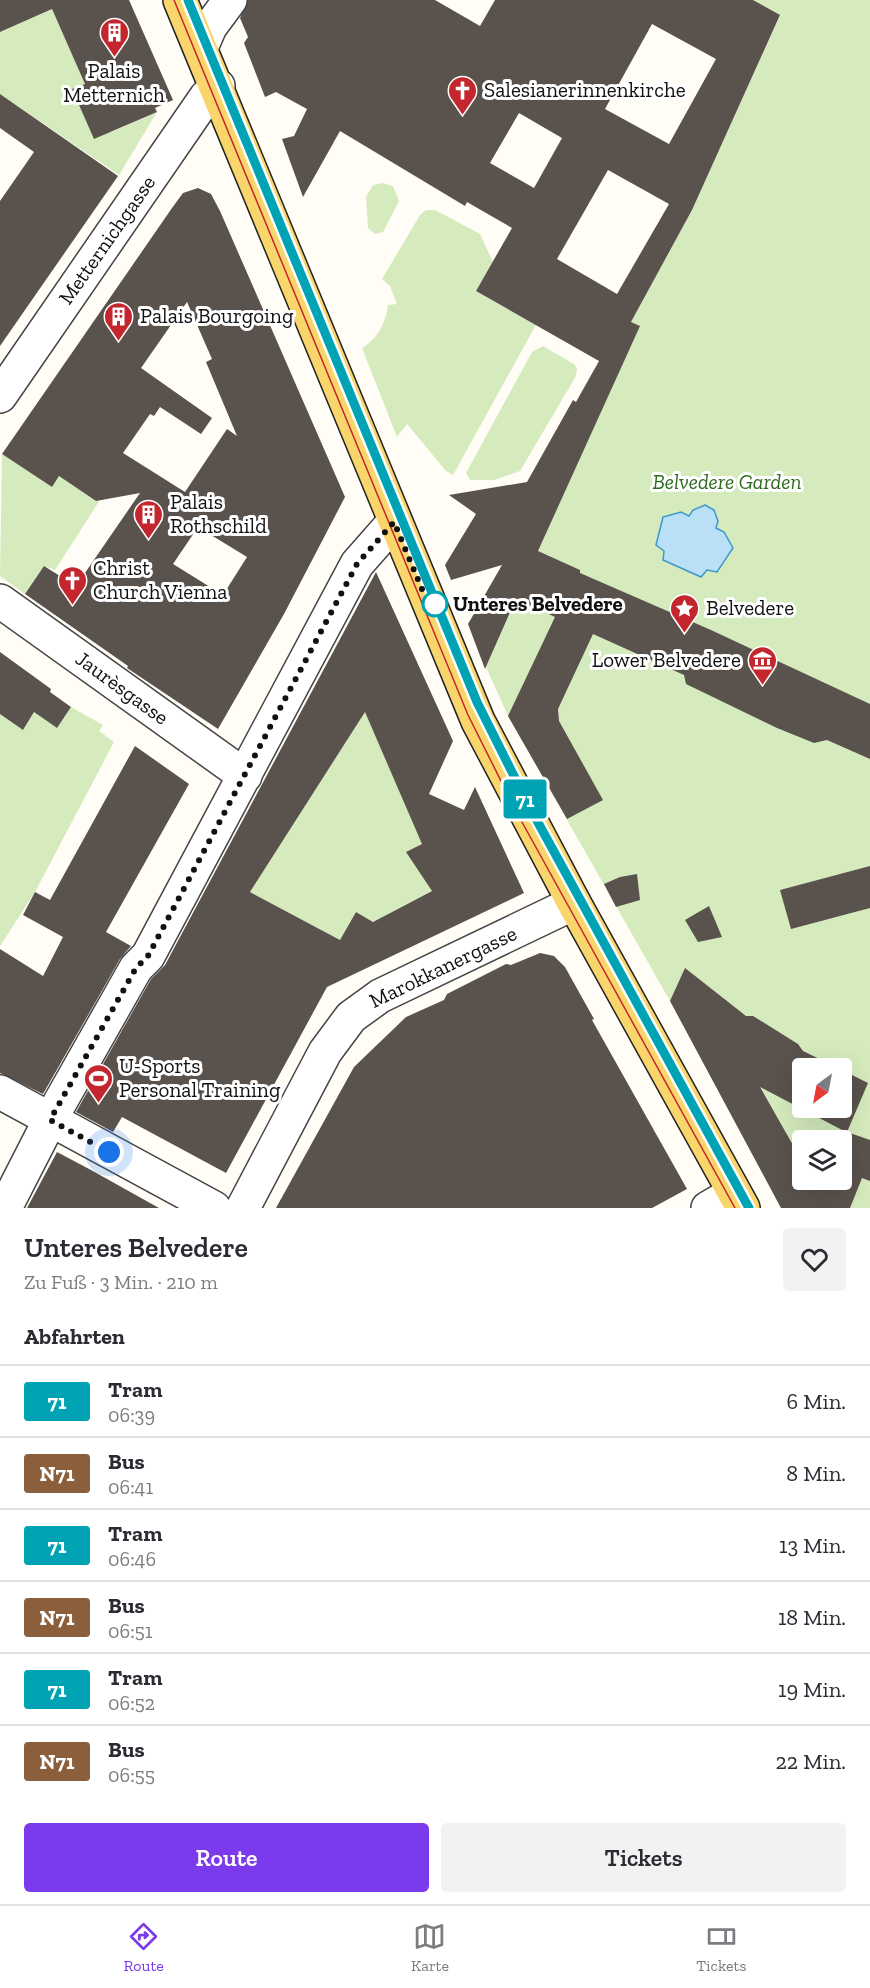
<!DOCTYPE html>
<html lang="de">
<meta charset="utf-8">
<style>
body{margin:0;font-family:"Zilla Slab",serif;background:#f2f2f3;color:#2b2b33;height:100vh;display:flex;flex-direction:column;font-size:22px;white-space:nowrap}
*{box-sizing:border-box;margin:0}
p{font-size:20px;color:#7c7c81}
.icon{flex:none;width:33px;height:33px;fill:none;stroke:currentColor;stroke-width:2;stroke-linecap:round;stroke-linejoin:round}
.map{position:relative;height:1208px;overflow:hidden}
.details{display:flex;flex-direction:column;background:#fff;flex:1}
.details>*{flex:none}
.badge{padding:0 12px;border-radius:4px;font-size:21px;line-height:39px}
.needle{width:39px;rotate:212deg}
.buttons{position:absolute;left:792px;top:1058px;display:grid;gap:12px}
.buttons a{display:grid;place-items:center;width:60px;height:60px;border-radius:6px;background:#fff;box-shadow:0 6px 24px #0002;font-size:30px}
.you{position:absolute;width:30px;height:30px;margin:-15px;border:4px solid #fff;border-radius:50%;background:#1a73e8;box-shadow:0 0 0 9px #1a73e833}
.map>.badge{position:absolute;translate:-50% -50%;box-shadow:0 0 0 3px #fff}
h2{padding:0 24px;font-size:22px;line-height:54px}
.round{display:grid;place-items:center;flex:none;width:63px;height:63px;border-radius:6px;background:#f2f2f3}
.overview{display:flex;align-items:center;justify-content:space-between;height:102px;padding:0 24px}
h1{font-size:28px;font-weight:600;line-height:45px}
.action{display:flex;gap:12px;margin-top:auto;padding:12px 24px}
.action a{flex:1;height:69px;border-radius:6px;background:#7c3aed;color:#fff;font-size:24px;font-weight:600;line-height:69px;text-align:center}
.action a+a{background:#f2f2f3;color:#2b2b33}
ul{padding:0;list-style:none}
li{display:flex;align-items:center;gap:18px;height:72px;padding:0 24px;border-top:2px solid #e1e1e2}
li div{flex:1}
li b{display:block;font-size:22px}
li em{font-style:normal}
li .badge{min-width:66px;font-weight:700;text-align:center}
.tabs{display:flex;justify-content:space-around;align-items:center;height:84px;border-top:2px solid #e1e1e2;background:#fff;font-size:16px;color:#7c7c81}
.tabs a{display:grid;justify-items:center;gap:3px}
.tabs .on{color:#7c3aed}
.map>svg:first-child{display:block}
</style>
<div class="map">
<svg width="870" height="1208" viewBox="0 0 870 1208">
<rect width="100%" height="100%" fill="#fffdf5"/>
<path fill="#d5ebbd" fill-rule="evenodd" d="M753,0H870V1208H781L670,1001L508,716L486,667L639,326L631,322L691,212L780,16ZM802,1068H842V1107H802ZM802,1140H842V1179H802Z
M52,9L85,84L73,89L92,134L112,132L157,112L119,175L0,94V32Z
M382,183L393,186L399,201L383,232L375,234L368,228L366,197L373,185Z
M426,210H435L480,234L493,262L476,291L536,325L453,475L446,471L407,424L397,437L362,348C377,340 386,322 388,305L397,304L390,286L382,279L420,215Z
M543,346L574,364L577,368L576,376L520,471L494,480H470L466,473L532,352Z
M2,454L52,487L59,476L96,501L100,500L55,570L44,566L25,594L0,576Z
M71,707L103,725L99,731L114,742L35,892L0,946V714L23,730L34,712L57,728Z
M365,712L425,842L407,852L435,889L373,922L356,912L340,940L250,892Z"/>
<path fill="#b9e0f7" stroke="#3f96cf" stroke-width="1.5" d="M705,505L714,510L718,521L716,528L724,532L733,548L717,572L707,570L701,577L663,560L664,551L656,545L663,517L681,512L689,516L693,510Z"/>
<path fill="#5a524d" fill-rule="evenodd" d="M0,0H129L173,100L155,108L157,112L94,139L72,89L85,84L52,9L0,32Z
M248,0H435L480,26L495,0H753L780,15L692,210L631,322L640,326L538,551L580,570V573L711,630L870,704V759L827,740L814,743L777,728L686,684L684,675L593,634L558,709L559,721L603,800L567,819L508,716L555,617L516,599L485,669L468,624L502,565L451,580L445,565L476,514L449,495L527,482L573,400L576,402L599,361L476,291L512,228L467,202L465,206L340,131L303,197L282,139L294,136L307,109L276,92L265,97L244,43L248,37L240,18ZM652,24L716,59L669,144L605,109ZM519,113L562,138L534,188L490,163ZM608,170L669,204L617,294L557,259Z
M0,94L118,176L0,346V201L34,152L0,128Z
M198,188L211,194L220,211L345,497L284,614L218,729L127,668L128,666L25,594L44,566L76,586L140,493L96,501L59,476L52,487L2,454L172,208L183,193ZM187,302L212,359L206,362L237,436L227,429L185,492L123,453L150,414L154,416L160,407L201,434L212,418L141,368ZM198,527L247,557L223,595L173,564Z
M376,572L453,741L429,794L464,810L475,787L524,893L327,987L226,1173L122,1117L113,1132L76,1112L151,979L165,965ZM365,712L422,844L406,852L432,891L373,922L356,912L340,940L250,892Z
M0,652L51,689L50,692L71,707L57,728L34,712L23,730L0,714Z
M135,746L189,784L106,932L131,946L120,959L43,1094L0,1073V949L43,976L63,937L23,915L35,892L50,900Z
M870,866V908L791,929L780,890Z
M637,874L640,900L616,907L604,884L620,877Z
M709,906L722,937L698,942L685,920Z
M540,953L554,956L565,967L594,1019L592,1020L687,1189L652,1208H276L354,1067L406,1017L444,1000L447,994L506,964L511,965Z
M685,968L746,1016H753L798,1044L803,1051L838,1068H802V1107H842V1070L868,1083L847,1132L870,1140V1181L862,1178L850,1208H781L670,1001ZM760,1087L844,1131L840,1140L842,1179H822L818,1188L813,1179H802V1161Z
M57,1152L91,1170L159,1208H27Z"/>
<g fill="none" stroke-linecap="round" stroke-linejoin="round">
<defs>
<path id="minor" d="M201,48L210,27L230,0
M0,396L206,97L218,86
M0,601L245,776
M0,1092L214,1208
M5,1208L50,1120L136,968L148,956L357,564L394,522
M243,1208L325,1052L351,1017L380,996L574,903
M708,1208L734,1193"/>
<path id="major" d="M180,0L478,721L574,903L743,1208"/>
</defs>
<use href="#minor" stroke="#444" stroke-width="36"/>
<use href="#major" stroke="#222" stroke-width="36"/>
<use href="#minor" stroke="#fff" stroke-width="33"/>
<use href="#major" stroke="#f9d66b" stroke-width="33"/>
<path stroke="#c4262e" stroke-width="1.5" d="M174,0L468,715L517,813L735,1208
M188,0L477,702L547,840L749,1208"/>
</g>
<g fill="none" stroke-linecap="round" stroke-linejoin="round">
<defs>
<path id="line" d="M188,0L477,702L529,806L749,1208"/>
</defs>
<use href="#line" stroke="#fff" stroke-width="14"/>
<use href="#line" stroke="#00a3b4" stroke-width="9"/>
<path stroke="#111" stroke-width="6" stroke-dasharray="0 10.8" d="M109,1152L50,1120L136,968L148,956L357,564L394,522L429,606L435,604"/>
</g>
<defs>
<symbol id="building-pin" viewBox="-11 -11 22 30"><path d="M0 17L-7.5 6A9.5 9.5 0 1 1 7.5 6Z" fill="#c4262e" stroke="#fff"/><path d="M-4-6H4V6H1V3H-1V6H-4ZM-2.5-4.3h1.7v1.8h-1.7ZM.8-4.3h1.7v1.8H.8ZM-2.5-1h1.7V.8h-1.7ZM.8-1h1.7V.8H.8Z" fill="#fff"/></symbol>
<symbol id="church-pin" viewBox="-11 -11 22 30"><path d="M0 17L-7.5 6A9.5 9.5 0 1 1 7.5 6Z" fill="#c4262e" stroke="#fff"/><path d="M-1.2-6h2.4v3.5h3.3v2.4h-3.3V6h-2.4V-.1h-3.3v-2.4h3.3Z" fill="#fff"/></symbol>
<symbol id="sight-pin" viewBox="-11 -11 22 30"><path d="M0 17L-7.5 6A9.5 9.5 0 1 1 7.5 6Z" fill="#c4262e" stroke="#fff"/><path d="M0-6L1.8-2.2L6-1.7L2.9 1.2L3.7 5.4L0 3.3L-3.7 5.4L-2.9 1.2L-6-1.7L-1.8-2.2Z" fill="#fff"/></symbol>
<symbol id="museum-pin" viewBox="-11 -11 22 30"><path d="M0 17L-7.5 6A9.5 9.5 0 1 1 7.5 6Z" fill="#c4262e" stroke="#fff"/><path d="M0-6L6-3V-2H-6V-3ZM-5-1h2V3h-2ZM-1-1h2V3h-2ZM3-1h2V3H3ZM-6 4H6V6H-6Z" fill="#fff"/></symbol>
<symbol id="stadium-pin" viewBox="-11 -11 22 30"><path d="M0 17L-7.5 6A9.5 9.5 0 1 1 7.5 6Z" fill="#c4262e" stroke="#fff"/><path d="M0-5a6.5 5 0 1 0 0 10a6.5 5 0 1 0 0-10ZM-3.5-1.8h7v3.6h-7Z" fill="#fff"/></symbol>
</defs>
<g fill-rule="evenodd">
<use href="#building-pin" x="98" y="16" width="33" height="45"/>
<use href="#church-pin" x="446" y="74" width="33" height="45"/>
<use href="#building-pin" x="102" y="300" width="33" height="45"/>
<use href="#building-pin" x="132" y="498" width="33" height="45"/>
<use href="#church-pin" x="56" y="564" width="33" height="45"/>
<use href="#sight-pin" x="668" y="592" width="33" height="45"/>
<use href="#museum-pin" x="746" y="644" width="33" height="45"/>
<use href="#stadium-pin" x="82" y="1062" width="33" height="45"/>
</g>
<circle fill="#fff" stroke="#00a3b4" stroke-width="3" cx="435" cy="604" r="12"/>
<g text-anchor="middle" stroke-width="6" stroke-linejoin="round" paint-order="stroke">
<g font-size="21" fill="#111" stroke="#fff" text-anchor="start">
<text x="114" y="78" text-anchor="middle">Palais<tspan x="114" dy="24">Metternich</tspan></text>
<text x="484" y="97">Salesianerinnenkirche</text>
<text x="140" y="323">Palais Bourgoing</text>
<text x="170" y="509">Palais<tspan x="170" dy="24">Rothschild</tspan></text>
<text x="93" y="575">Christ<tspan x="93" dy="24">Church Vienna</tspan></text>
<text x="706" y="615">Belvedere</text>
<text x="741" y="667" text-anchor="end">Lower Belvedere</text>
<text x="119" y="1073">U-Sports<tspan x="119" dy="24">Personal Training</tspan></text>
</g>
<g font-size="21" fill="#111" stroke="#fff">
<text transform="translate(107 240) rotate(-55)" y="7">Metternichgasse</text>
<text transform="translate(122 688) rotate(36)" y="7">Jaurèsgasse</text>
<text transform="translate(443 967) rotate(-26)" y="7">Marokkanergasse</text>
</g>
<g font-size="21" font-style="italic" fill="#2f6b1f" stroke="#fff">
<text x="727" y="489">Belvedere Garden</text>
</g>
<g font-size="21" font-weight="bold" fill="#111" stroke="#fff" text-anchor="start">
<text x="453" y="611">Unteres Belvedere</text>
</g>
</g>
</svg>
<div class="buttons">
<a><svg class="needle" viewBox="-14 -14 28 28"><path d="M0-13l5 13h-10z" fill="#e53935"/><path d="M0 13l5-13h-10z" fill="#7c7c81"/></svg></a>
<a><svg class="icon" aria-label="layers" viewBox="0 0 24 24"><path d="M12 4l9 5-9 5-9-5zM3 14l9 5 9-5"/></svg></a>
</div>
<div class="you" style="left:109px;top:1152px"></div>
<b class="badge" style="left:525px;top:799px;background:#00a3b4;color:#fff">71</b>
</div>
<section class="details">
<div class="overview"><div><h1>Unteres Belvedere</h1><p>Zu Fuß · 3 Min. · 210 m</p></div><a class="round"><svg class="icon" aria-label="heart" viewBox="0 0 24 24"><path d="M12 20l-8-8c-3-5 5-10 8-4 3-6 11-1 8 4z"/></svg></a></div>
<h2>Abfahrten</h2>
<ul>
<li><span class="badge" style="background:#00a3b4;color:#fff">71</span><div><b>Tram</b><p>06:39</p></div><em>6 Min.</em></li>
<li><span class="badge" style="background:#8b5e3c;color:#fff">N71</span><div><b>Bus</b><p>06:41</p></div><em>8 Min.</em></li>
<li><span class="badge" style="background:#00a3b4;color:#fff">71</span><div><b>Tram</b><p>06:46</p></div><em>13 Min.</em></li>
<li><span class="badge" style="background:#8b5e3c;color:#fff">N71</span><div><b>Bus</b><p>06:51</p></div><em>18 Min.</em></li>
<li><span class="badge" style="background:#00a3b4;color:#fff">71</span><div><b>Tram</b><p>06:52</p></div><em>19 Min.</em></li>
<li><span class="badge" style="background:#8b5e3c;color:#fff">N71</span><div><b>Bus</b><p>06:55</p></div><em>22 Min.</em></li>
</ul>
<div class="action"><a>Route</a><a>Tickets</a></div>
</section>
<nav class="tabs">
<a class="on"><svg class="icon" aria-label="directions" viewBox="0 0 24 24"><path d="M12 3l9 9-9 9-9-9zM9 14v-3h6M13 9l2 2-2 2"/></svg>Route</a>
<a><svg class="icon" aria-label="map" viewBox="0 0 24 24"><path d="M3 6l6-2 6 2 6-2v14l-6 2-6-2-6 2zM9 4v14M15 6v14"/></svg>Karte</a>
<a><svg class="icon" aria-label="tickets" viewBox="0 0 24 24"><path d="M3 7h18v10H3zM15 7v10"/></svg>Tickets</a>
</nav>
